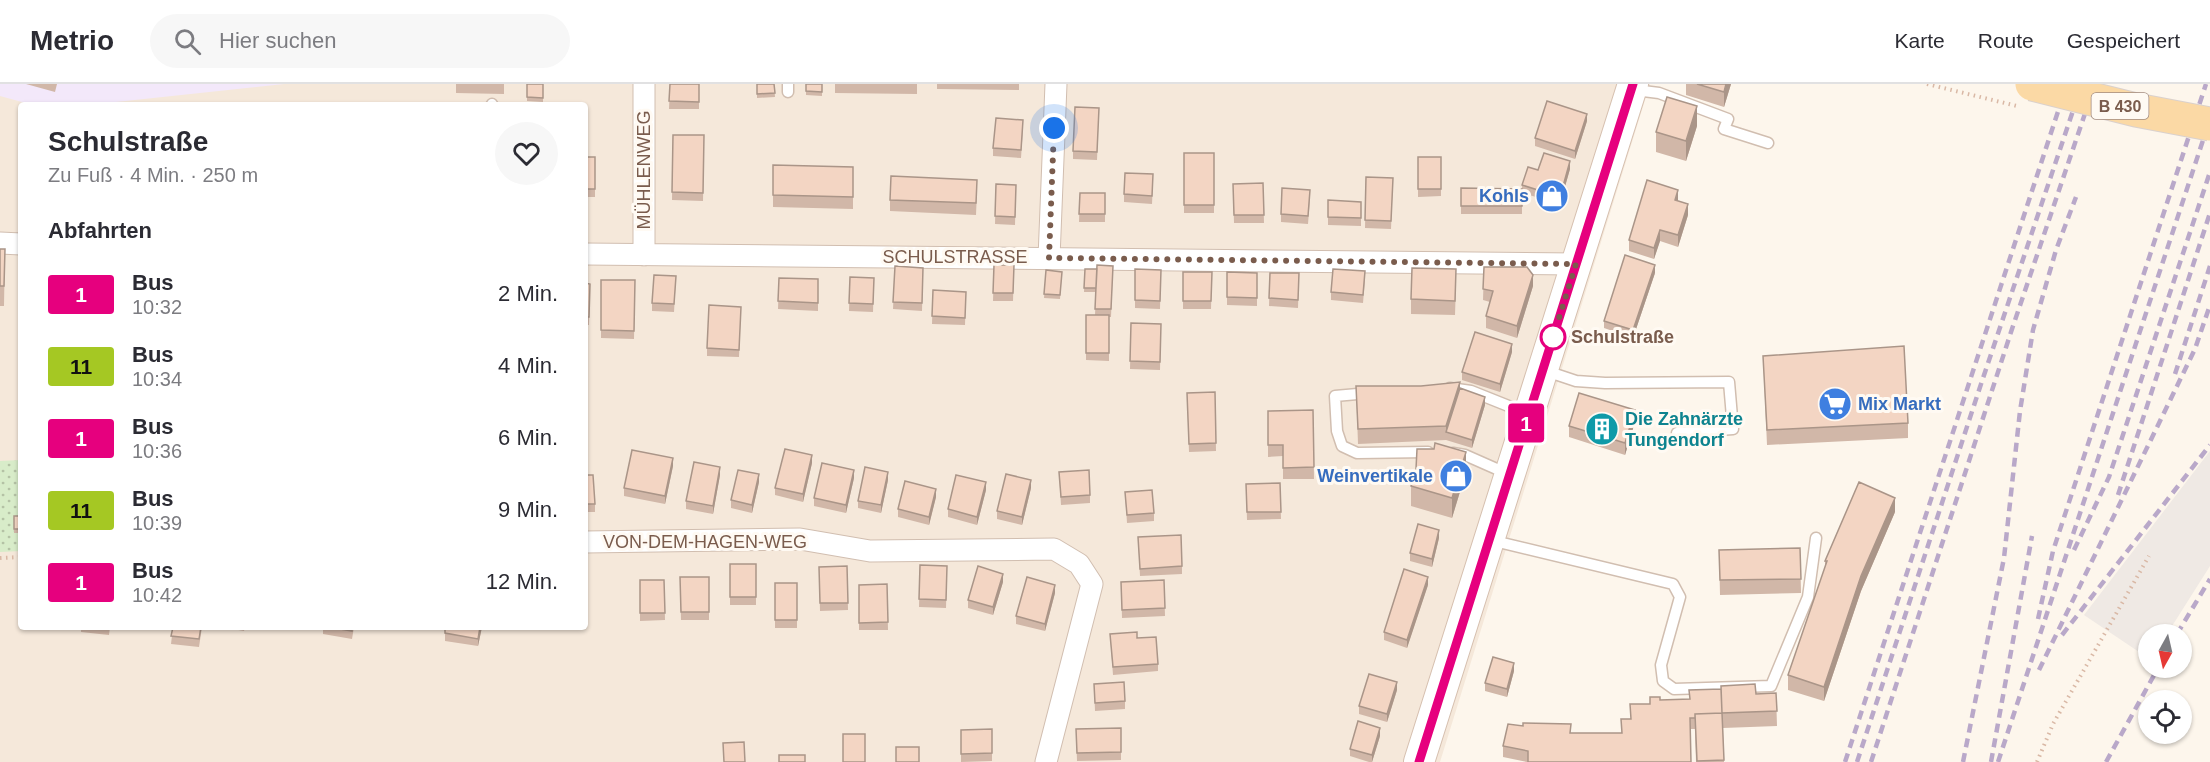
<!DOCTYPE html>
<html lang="de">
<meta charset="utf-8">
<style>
body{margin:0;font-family:Arial,sans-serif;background:#f7f7f7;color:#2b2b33;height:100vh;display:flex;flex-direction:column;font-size:22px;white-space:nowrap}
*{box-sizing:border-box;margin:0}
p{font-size:20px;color:#7c7c81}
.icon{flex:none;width:33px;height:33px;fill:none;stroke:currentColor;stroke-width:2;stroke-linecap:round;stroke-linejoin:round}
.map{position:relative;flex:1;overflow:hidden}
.side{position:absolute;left:18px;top:18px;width:570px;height:528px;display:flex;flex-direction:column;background:#fff;border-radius:6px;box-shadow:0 2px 4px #0004}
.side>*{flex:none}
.badge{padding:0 12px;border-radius:4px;font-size:21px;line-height:39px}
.needle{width:39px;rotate:188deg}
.controls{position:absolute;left:2138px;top:540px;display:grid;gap:12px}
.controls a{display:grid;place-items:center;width:54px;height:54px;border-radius:50%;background:#fff;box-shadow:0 2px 4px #0004;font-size:30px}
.you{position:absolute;width:30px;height:30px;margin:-15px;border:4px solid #fff;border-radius:50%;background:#1a73e8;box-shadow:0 0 0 9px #1a73e833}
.map>.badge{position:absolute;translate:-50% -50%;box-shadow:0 0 0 3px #fff}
h2{padding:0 30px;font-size:22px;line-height:54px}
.round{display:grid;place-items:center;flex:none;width:63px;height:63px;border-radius:32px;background:#f7f7f7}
.summary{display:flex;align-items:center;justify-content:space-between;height:102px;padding:0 30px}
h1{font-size:28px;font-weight:700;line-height:45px}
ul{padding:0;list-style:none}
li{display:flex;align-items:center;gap:18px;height:72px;padding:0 30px}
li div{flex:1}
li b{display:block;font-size:22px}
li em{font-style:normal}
li .badge{min-width:66px;font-weight:700;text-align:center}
header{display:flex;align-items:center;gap:36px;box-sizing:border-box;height:84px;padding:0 30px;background:#fff;border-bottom:2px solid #e1e1e2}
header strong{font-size:28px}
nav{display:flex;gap:33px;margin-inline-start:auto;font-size:21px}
.search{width:420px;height:54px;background:#f7f7f7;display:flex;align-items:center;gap:15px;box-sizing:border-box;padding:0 21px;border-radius:33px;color:#7c7c81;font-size:22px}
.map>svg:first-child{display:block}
</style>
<header>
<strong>Metrio</strong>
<div class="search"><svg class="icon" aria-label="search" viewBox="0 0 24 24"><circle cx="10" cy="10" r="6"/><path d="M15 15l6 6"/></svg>Hier suchen</div>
<nav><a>Karte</a><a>Route</a><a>Gespeichert</a></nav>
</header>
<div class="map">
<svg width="2210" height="678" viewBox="0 0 2210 678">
<defs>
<pattern id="garden-dots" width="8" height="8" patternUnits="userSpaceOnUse" patternTransform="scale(1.5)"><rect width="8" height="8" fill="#d8ecc9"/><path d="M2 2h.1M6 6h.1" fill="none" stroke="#b4c2a5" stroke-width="1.8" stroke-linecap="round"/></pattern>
</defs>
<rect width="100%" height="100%" fill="#fdf6ec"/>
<path fill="#f5e8da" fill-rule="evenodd" d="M0,0H1650L1440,678H0ZM21,21H585V543H21Z"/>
<path fill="#efe9e4" d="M2210,367V482L2167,550H2148V574L2084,531Z"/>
<path fill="#f3e8fa" d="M0,0H284L88,21H33L0,12Z"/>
<path fill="url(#garden-dots)" d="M21,376V467L0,468V377Z"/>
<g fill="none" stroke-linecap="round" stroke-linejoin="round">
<defs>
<path id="service" d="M788,0V8
M1635,6L1659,9L1728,35L1724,45L1768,59
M492,21V20
M1543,286L1576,297L1605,299L1729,298L1733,345L1677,349
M1450,304L1471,307L1526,329
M1369,309L1335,312L1337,347L1342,362L1357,369L1428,368
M1453,369L1465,371L1508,390
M1490,456L1673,500L1680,513L1661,581L1663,597L1674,605L1771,602L1808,513L1816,454"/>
<path id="minor" d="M0,159L21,160
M585,170L1576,180
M644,171V0
M1049,174L1056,0
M585,458L800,455L870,467L1054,465L1079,480L1092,500L1046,678"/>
<path id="secondary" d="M1419,678L1633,0"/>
</defs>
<use href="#service" stroke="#d1beb0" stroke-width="13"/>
<use href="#minor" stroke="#d1beb0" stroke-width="23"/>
<use href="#secondary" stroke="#d6c0b0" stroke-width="32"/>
<path stroke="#d9b8a5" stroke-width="4" stroke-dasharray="1.5 4.5" stroke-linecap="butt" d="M0,474L21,473
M2037,678L2053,640L2149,472"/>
<use href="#service" stroke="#fff" stroke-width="10"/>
<use href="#minor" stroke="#fff" stroke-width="21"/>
<use href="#secondary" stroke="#fff" stroke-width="30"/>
<path stroke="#b9a8c9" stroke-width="4.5" stroke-dasharray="9 6" stroke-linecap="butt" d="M2175,290L2210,182
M2118,411L2210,129
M2074,466L2109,393L2210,88
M2038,535L2053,467L2206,0
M2177,550L2210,495
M2062,551L2210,361
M2039,586L2195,265L2210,221
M1845,678L2067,0
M1857,678L1982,297L2082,0
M1871,678L2012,245L2095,0
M1963,678L2004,474L2020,327L2033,246L2056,166L2076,113
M1991,678L2032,452
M1998,678L2210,35
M2106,678L2158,584"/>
<defs>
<path id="primary-bridge" d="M2032,0L2136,26L2210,40"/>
</defs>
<use href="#primary-bridge" stroke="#dad1cd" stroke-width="35" stroke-linecap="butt"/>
<path stroke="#d9b8a5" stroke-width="4" stroke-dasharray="1.5 4.5" stroke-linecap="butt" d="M1927,0L2017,22"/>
<use href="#primary-bridge" stroke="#fbd9a5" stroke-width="33"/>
</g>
<path fill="#d1b7a8" d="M26,0H57L55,8Z
M456,0H504V10L456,9Z
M527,0H543V18L527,17Z
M670,0H699V25H669Z
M757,0H774L775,13L757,14Z
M806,0H822V12L806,11Z
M835,0H917V10L835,9Z
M937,0H1019V6L937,5Z
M1686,0H1731L1724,23L1686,11Z
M1099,24L1097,76L1073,75V67Z
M1587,37L1575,75L1535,62V54Z
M1697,42L1686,77L1656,68V48Z
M1023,44L1021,74L993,72V64Z
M673,51H704L703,117L672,116Z
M1184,69H1214V129H1184Z
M585,73H595V113H585Z
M1418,73H1441V112L1418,113Z
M773,81L853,83V125L773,123Z
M1570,85L1560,120L1522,109V101L1538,86Z
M1366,93L1393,94L1391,145L1365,144Z
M1153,98L1152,120L1124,118V110Z
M1263,99L1264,139H1234L1233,100Z
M996,100L1016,101L1015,141L995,140Z
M1461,104L1522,105V130H1461Z
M977,107L976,131L890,127V116Z
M1080,109H1105V138H1079Z
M1310,114L1308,140L1281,138V130Z
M1361,118V142L1328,141V133Z
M1688,131L1678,163L1660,157L1654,175L1629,167V156Z
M0,165H5L4,222H0Z
M994,181H1014L1013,217H993Z
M895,182L923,184L922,227L893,225Z
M1113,182L1111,233H1109V277L1086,276V269L1095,231L1096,208H1084L1085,185H1097Z
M1484,183L1533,202L1517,254L1486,244V232L1490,218L1483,216Z
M1135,185L1161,186L1160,225L1135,224Z
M1046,186L1062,188L1060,215L1044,214Z
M1183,188H1212L1211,225H1183Z
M1227,188L1257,189V222L1227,221Z
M1270,189H1299L1298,224L1269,222Z
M1655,189L1633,254L1604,244V237Z
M676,192L674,228L652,227V219Z
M850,193L874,194L873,228L849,227Z
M779,194L818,195V227L778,225Z
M1365,195L1363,219L1331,216V208Z
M601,196H635L634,255L601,254Z
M585,199L590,200L589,241H585Z
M1456,200L1455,231L1411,230V215Z
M933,206L966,208L965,241L932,240Z
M741,223L739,273L707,272V264Z
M1131,239L1161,240L1160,286L1130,285Z
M1512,268L1500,308L1462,296V288Z
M1763,272L1908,339V354L1767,361Z
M1356,302L1460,304L1485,321L1472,364L1446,356L1358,360Z
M1215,308L1216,367L1189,368L1187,309Z
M1313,326L1314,395H1283V372L1268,373V327Z
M1635,338L1625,371L1569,353V342Z
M812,379L803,418L775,411V404Z
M673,382L665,420L624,412V404Z
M1059,388L1090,411V419L1061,421Z
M1466,388L1452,434L1411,422V402Z
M585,391L595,420V428H585Z
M720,391L713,430L686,425V417Z
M854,394L846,429L814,422V414Z
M888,396L881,429L858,424V417Z
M759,398L752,429L731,424V416Z
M1280,399L1281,435L1247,436L1246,400Z
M1031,404L1022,441L997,435V427Z
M986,406L977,441L948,433V425Z
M1125,408L1154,429V437L1127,439Z
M936,413L929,441L898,433V425Z
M1895,428L1861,507L1824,617L1788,606V591L1825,483V477Z
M14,432H21V449H14Z
M1138,453L1182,482V490L1140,492Z
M1439,454L1432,483L1410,477V469Z
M1800,464L1801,509L1720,511L1719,466Z
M730,480H756V521H730Z
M920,481L947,482L946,524L919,523Z
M847,482L848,526L820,527L819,483Z
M680,493H709V536H681Z
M640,496H664L665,536L640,537Z
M1164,496L1165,532L1122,534L1121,498Z
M1003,498L993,531L968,524V516Z
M775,499H797V544H775Z
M887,500L888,546H859V501Z
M1428,501L1407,564L1384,556V548Z
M1055,509L1045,547L1016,540V532Z
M81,543H110L109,551L81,548Z
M173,543H202L199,563L171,560Z
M221,543H245L244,547Z
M323,543H354L352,555L323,550Z
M445,543H482L478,562L445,557Z
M1110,550L1158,580V587L1113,591Z
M1514,587L1507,613L1485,607V599Z
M1094,600L1125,617V625L1095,627Z
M1397,606L1387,638L1359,630V622Z
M1776,609L1777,642L1723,644L1724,678H1696L1695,645H1690L1691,678H1527L1503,673V662L1570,649H1621L1630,635L1650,620L1660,616L1689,615Z
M1121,644V676L1077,677L1076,645Z
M992,645V677L961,678V646Z
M1380,652L1372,678H1369L1350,672V665Z"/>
<path fill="#aa9588" d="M1726,0H1731L1724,23V8Z
M1697,22V42L1686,77V57Z
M1587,30V37L1575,75V67Z
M1570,77V85L1560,120V113Z
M1678,106V117L1675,116Z
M1688,120V131L1678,163V151Z
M1660,146V157L1654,175V164Z
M1655,181V189L1633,254V246Z
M1533,191V202L1517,254V242Z
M1512,260V268L1500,308V300Z
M1460,298V312L1446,348V342Z
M1485,313V321L1472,364V356Z
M1635,326V338L1625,371V359Z
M1466,368V388L1452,434V414Z
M812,371V379L803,418V410Z
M673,374V382L665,420V412Z
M720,383V391L713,430V422Z
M854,386V394L846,429V421Z
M888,388V396L881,429V421Z
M759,390V398L752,429V421Z
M1031,396V404L1022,441V433Z
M986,398V406L977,441V433Z
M936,405V413L929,441V433Z
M1895,414V428L1861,507L1824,617V603L1861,492Z
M1439,446V454L1432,483V475Z
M1003,490V498L993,531V523Z
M1428,493V501L1407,564V556Z
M1055,501V509L1045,547V540Z
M480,543H482L478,562V555Z
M1514,579V587L1507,613V605Z
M1397,598V606L1387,638V630Z
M1380,644V652L1372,678V671Z"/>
<path fill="#f3d5c3" stroke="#aa9588" stroke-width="1.5" d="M527,0H543V14L527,13Z
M670,0H699V18L669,17Z
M757,0H774L775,9L757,10Z
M806,0H822V8L806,7Z
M1697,0H1726L1724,8Z
M1667,13L1697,22L1686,57L1656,48Z
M1547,17L1587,30L1575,67L1535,54Z
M1075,23L1099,24L1097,68L1073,67Z
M996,34L1023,36L1021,66L993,64Z
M673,51H704L703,109L672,108Z
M1184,69H1214V121H1184Z
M1544,69L1570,77L1560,113L1522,101L1528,83L1538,86Z
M585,73H595V105H585Z
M1418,73H1441V105H1418Z
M773,81L853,83V113L773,111Z
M1125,89L1153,90L1152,112L1124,110Z
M891,92L977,96L976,119L890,116Z
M1366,93L1393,94L1391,137L1365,136Z
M1647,96L1678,106L1675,116L1688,120L1678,151L1660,146L1654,164L1629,156Z
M1263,99L1264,131H1234L1233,100Z
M996,100L1016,101L1015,133L995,132Z
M1282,104L1310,106L1308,132L1281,130Z
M1461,104L1522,105V122H1461Z
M1080,109H1105V130H1079Z
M1328,116L1361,118V134L1328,133Z
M0,165H5L4,202H0Z
M1625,171L1655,181L1633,246L1604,237Z
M994,181H1014L1013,209H993Z
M1097,181L1113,182L1111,225H1095Z
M895,182L923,184L922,219L893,218Z
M1484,183H1527L1533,191L1517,242L1486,232L1493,207L1483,205Z
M1412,184L1456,185L1455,217L1411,215Z
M1085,185H1097L1096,204H1084Z
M1135,185L1161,186L1160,217L1135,216Z
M1333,185L1365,187L1363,211L1331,208Z
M1046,186L1062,188L1060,211L1044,210Z
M1183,188H1212L1211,217H1183Z
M1227,188L1257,189V214L1227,213Z
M1270,189H1299L1298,216L1269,214Z
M654,191L676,192L674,220L652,219Z
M850,193L874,194L873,220L849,219Z
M779,194L818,195V219L778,217Z
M601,196H635L634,247L601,246Z
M585,199L590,200L589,233H585Z
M933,206L966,208L965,234L932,232Z
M709,221L741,223L739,266L707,264Z
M1086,231H1109V269H1086Z
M1131,239L1161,240L1160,278L1130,277Z
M1475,248L1512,260L1500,300L1462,288Z
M1904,262L1908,339L1767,346L1763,272Z
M1460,298L1446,342L1358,345L1356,302H1421Z
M1460,304L1485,313L1472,356L1446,348Z
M1215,308L1216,359L1189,360L1187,309Z
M1579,309L1635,326L1625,359L1569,342Z
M1313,326L1314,383L1283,384V361H1268V327Z
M1435,359L1466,368L1452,414L1411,402L1416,385L1417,365H1434Z
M785,365L812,371L803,410L775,404Z
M632,366L673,374L665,412L624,404Z
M694,378L720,383L713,422L686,417Z
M822,379L854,386L846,421L814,414Z
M865,383L888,388L881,421L858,417Z
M738,386L759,390L752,421L731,416Z
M1089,386L1090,411L1061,413L1059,388Z
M1006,390L1031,396L1022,433L997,427Z
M585,391H593L595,420H585Z
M956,391L986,398L977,433L948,425Z
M905,397L936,405L929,433L898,425Z
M1859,398L1895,414L1861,492L1824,603L1788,591L1827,477H1825Z
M1280,399L1281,428H1247L1246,400Z
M1152,406L1154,429L1127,431L1125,408Z
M14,432H21V445H14Z
M1418,440L1439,446L1432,475L1410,469Z
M1181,451L1182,482L1140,485L1138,453Z
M1800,464L1801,495L1720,496L1719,466Z
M730,480H756V513H730Z
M920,481L947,482L946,516L919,515Z
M847,482L848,519H820L819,483Z
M978,482L1003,490L993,523L968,516Z
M1404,485L1428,493L1407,556L1384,548Z
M680,493H709V528H681Z
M1027,493L1055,501L1045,540L1016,532Z
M640,496H664L665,529H640Z
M1164,496L1165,524L1122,526L1121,498Z
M775,499H797V536H775Z
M887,500L888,538L859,539V501Z
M173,543H201L199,555L171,552Z
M329,543H352V547Z
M445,543H480L478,555L445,549Z
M1137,548V554L1156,553L1158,580L1113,583L1110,550Z
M1493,573L1514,579L1507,605L1485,599Z
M1369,590L1397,598L1387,630L1359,622Z
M1124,598L1125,617L1095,619L1094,600Z
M1755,600L1756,610L1776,609L1777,627L1722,629L1724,676L1697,677L1695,630L1722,629L1721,602Z
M1721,605L1722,629L1695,630V634H1690L1691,678H1528V667L1503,662L1508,640L1523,642V639L1571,640L1570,649H1622L1621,635H1631L1630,620H1650V613H1660V616L1690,615L1689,606Z
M1358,637L1380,644L1372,671L1350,665Z
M1121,644V668L1077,669L1076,645Z
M992,645V669L961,670V646Z
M843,650H865V678H843Z
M744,658L745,678H724L723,659Z
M896,663H919V678H896Z
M779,671H805V678H779Z"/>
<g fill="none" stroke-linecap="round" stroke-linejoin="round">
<defs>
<path id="line" d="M1419,678L1633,0"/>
</defs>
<use href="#line" stroke="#fff" stroke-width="14"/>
<use href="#line" stroke="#e6007e" stroke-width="9"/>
<path stroke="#7a5c4d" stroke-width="6" stroke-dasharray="0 10.8" d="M1054,44L1049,174L1576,180L1553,253"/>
</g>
<defs>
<symbol id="shop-disc" viewBox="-11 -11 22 22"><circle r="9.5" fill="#3f7fe0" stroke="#fffaf3"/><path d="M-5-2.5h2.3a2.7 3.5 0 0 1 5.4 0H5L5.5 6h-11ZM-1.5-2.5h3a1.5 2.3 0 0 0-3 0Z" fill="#fff"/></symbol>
<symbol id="supermarket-disc" viewBox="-11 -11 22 22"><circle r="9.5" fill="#3f7fe0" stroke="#fffaf3"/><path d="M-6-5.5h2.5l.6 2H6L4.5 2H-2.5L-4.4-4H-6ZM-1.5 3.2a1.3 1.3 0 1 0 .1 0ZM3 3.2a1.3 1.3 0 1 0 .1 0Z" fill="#fff"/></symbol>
<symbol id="building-disc" viewBox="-11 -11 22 22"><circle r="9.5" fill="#0f9aa8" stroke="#fffaf3"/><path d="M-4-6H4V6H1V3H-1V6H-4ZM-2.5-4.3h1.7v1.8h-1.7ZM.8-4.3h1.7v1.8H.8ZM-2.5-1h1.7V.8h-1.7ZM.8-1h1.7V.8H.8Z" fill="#fff"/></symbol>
</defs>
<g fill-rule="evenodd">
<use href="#shop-disc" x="1533" y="93" width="38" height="38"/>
<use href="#supermarket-disc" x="1816" y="301" width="38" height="38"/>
<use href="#building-disc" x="1583" y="326" width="38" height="38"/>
<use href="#shop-disc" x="1437" y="373" width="38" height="38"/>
</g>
<circle fill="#fff" stroke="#e6007e" stroke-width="3" cx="1553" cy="253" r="12"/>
<g text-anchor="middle" stroke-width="6" stroke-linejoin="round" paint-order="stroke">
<rect fill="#fffaf3" stroke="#a28b7f" stroke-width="1.5" x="2091.5" y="9" width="57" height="26" rx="4.5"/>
<g font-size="16" font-weight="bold" fill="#7a5c4d">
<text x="2120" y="28">B 430</text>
</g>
<g font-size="18" fill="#7a5c4d" stroke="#fffaf3">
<text transform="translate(644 86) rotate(-90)" y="6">MÜHLENWEG</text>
<text x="955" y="179">SCHULSTRASSE</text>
<text x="705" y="464">VON-DEM-HAGEN-WEG</text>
</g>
<g font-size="18" font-weight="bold" fill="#366cbe" stroke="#fffaf3" text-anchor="end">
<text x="1529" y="118">Kohls</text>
<text x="1858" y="326" text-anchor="start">Mix Markt</text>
<text x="1433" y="398">Weinvertikale</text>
</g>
<g font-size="18" font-weight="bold" fill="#7a5c4d" stroke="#fffaf3" text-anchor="start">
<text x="1571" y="259">Schulstraße</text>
</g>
<g font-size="18" font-weight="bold" fill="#0d838f" stroke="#fffaf3" text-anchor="start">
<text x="1625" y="341">Die Zahnärzte<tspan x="1625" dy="21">Tungendorf</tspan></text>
</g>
</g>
</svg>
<div class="controls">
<a><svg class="needle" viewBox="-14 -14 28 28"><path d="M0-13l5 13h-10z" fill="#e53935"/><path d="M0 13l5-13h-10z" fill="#7c7c81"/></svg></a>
<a><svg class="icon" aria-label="locate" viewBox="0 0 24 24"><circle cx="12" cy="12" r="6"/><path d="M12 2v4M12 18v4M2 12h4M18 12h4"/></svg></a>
</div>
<div class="you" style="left:1054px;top:44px"></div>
<b class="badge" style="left:1526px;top:339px;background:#e6007e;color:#fff">1</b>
<section class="side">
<div class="summary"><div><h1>Schulstraße</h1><p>Zu Fuß · 4 Min. · 250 m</p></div><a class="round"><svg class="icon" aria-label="heart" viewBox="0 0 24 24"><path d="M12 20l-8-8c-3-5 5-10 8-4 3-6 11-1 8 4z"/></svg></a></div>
<h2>Abfahrten</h2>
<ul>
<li><span class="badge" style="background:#e6007e;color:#fff">1</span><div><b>Bus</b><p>10:32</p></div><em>2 Min.</em></li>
<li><span class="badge" style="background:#a5c823;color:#111">11</span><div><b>Bus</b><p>10:34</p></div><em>4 Min.</em></li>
<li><span class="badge" style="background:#e6007e;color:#fff">1</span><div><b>Bus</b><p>10:36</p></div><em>6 Min.</em></li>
<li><span class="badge" style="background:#a5c823;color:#111">11</span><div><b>Bus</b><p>10:39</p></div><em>9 Min.</em></li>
<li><span class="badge" style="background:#e6007e;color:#fff">1</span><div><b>Bus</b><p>10:42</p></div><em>12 Min.</em></li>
</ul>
</section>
</div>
